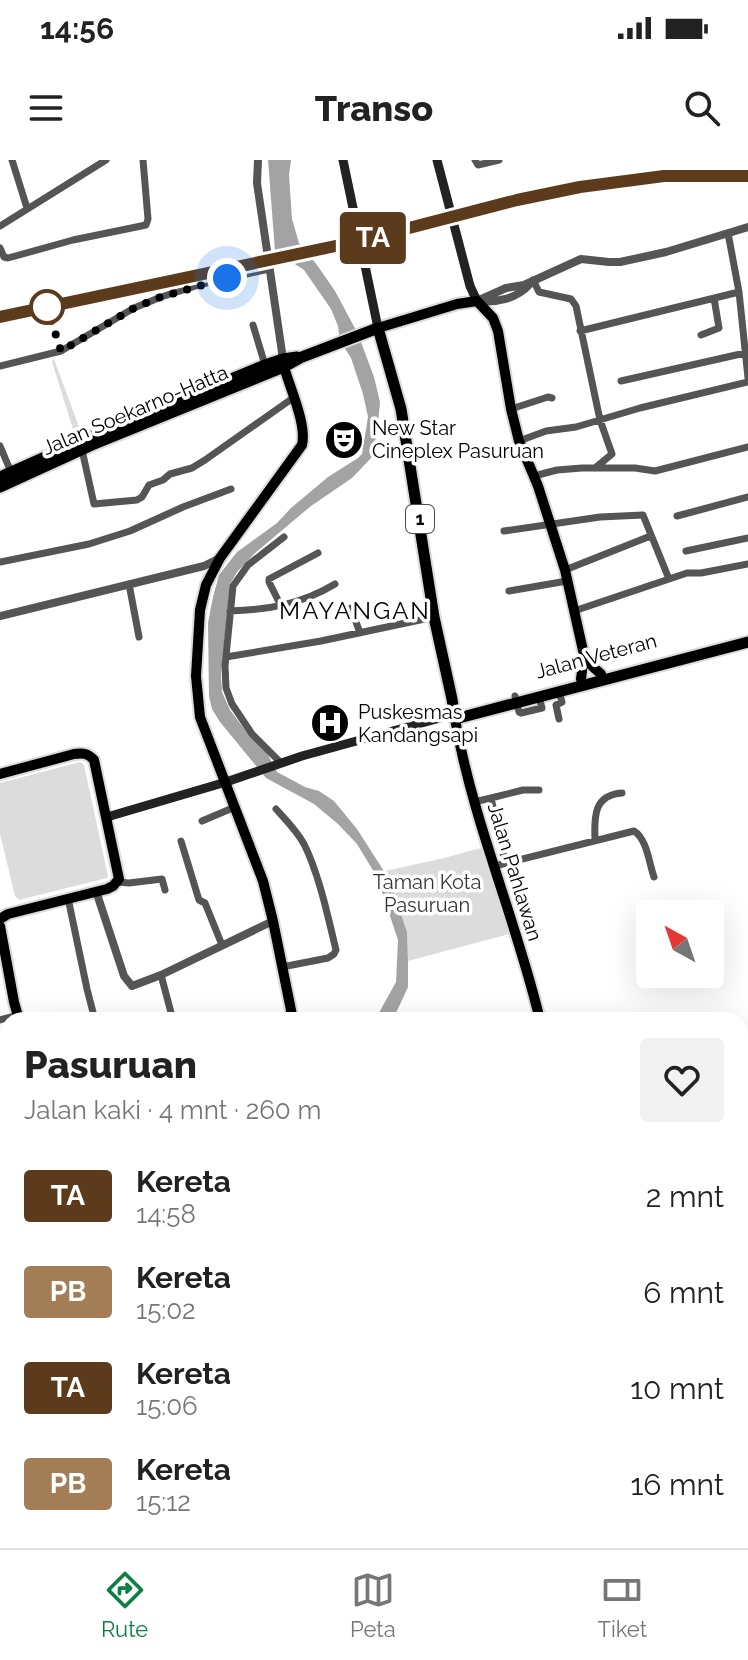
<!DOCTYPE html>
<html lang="id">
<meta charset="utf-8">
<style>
body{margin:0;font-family:Raleway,sans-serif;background:#f2f2f2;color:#222;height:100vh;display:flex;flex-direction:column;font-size:30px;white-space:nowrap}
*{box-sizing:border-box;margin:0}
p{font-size:26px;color:#767676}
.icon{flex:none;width:44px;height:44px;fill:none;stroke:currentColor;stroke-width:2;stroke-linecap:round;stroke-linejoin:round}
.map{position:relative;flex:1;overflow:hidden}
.sheet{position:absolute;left:0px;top:852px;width:748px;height:536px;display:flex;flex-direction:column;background:#fff;border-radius:24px 24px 0 0;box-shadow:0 8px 32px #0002}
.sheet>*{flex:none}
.badge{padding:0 16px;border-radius:6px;font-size:28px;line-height:52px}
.needle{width:52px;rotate:320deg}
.controls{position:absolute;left:636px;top:740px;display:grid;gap:16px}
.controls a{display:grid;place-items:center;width:88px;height:88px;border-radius:8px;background:#fff;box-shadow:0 8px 32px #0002;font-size:40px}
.you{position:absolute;width:40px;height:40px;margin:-20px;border:6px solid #fff;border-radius:50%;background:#1a73e8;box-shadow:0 0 0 12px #1a73e833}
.map>.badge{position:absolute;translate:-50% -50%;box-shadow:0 0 0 4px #fff}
.round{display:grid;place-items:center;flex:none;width:84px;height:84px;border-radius:8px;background:#f2f2f2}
.head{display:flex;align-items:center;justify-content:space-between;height:136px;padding:0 24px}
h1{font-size:38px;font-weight:800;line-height:60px}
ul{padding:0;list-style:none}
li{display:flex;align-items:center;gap:24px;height:96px;padding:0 24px}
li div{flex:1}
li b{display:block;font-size:30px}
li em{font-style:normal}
li .badge{min-width:88px;font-weight:700;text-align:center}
.status{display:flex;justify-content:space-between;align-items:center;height:56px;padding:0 40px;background:#fff;direction:ltr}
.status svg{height:22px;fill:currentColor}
header{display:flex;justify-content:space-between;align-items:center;height:104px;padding:0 24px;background:#fff;font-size:36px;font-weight:800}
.tabs{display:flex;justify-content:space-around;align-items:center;height:112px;border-top:2px solid #e0e0e0;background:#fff;font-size:22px;color:#767676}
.tabs a{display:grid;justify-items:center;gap:4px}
.tabs .on{color:#0b8043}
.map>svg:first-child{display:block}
</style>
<div class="status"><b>14:56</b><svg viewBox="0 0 49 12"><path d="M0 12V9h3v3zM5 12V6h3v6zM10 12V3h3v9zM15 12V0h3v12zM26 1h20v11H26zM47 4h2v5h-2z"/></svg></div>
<header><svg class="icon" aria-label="menu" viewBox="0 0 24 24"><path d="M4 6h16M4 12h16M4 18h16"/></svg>Transo<svg class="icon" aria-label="search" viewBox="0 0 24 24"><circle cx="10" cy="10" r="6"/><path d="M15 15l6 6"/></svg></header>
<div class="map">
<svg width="748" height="1388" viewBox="0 0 748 1388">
<rect width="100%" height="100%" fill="#fff"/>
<path fill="#dcdcdc" d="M54,199L79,267L77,269H73L52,202Z
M80,602L84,605L108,716L107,718L19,740L15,736L0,674V623Z
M488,686L513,773L408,801L407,772L385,711L444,698Z
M524,1380H545L549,1384L554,1383V1380H587V1388H523Z"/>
<path fill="#a3a3a3" d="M268,0H291L289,15L292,59L299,83L317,105L335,131L358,174L374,217L380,242L378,263L373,296L352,318L311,346L255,393L237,412L230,424L221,514L222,532L230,550L245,570L267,593L277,612L305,627L319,631L334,641L357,669L389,719L407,772L408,801V827L396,853L390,860H375L396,822L398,780L377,717L357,684L338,664L314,644L266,618L220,562L212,549L209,536L208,463L213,437L219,415L237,392L277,363L291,348L328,317L358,298L362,294L368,257L363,234L351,198L340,181L338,166L331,149L304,110L275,91Z"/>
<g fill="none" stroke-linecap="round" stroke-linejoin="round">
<path stroke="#a3a3a3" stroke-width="2" d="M11,1388L21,1386L20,1380"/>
<path stroke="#a3a3a3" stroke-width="6" d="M0,1195L8,1251"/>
<path stroke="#a3a3a3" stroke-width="11" d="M513,1380L514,1388"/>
<defs>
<path id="primary" d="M378,168L457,144L477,141L493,158L498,171L511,249L519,281L538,326L565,410L584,495L581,519
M284,207C290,228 307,265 302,285L220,398L206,425L200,450L196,516L200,557L263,721L273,761L293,860
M585,497L593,507L601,514
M455,559C473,662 516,759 540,860
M0,614L74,594C83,593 88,593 94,600L119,719L113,726L107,729L8,754L0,759
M0,766L14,842L19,860
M0,1285L8,1284
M129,1380L130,1388
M650,1380L652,1388"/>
<path id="trunk" d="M0,317L90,277L265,205L283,199L297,197
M0,327L92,285L284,207L302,197L378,168L401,249L434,457L452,539L455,559L748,482"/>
</defs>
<use href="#primary" stroke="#dbdbdb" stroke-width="14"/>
<use href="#trunk" stroke="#dbdbdb" stroke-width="15"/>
<path stroke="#555" stroke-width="7" d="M12,0L27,48
M475,0L478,5L499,0
M0,66L106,0
M728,73L739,132L748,218
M0,88L4,97L8,98L73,80L146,65L148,59L143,0
M533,120L539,132L571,139L576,146L600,260L612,294L595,308
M253,165L265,205
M580,171L739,132
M701,175L719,168L714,138
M0,206L61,191L134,148L161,137L202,124L269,109
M621,221L745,193
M511,249L548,237L552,238
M519,281L546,271L576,267L640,248L748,222
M0,286L11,312
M82,290L94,344L137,340L142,337L149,325L163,320L170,314L192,308L205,300L293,238
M534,316L557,310L582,308H635L655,311L748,287
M677,356L748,337
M504,371L600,357L643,355L669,419
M686,391L748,378
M0,402L89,384L130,371L183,347L231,329
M565,410L648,377L652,378
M129,424L139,477
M509,431L567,421
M281,446L269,422V419L318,393
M351,448L360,473
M230,451C268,450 302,444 335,424
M574,451L687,413H701L748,404
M226,497L321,481L434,457
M515,536L519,552L521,553L542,548L539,537
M559,559L556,545L562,542L559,532
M281,603L252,574L232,544L226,528L225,506L233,426L248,405L284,377
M491,638L523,630H539
M474,642L491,638L505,702
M276,649C286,660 297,671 304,684C319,714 328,757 336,790L334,794L328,798L282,807
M202,661L235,647
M595,680C594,656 594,635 622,633
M181,681L199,740L205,743L222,785
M495,706L634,671C647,679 649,703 654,717
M118,722L129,723L162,719L165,730
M68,738L87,829L95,860
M161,815L173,860
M0,860L18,855
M276,860L291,853
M0,935L8,932
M0,1018L8,1014
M0,1136L8,1133
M740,1322L748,1321
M740,1352L748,1351
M740,1369L748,1370
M207,1380L210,1388
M472,1380L473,1388
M524,1380L525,1388
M651,1383L665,1380
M705,1388L720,1384"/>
<path stroke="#555" stroke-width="8" d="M258,0L257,23L283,199
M477,141L506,128L524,125L581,99L609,102H620L666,92L748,67
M477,141C496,143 517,139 530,124
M0,456L204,406L220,398
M96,731L124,816L132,826L161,815L273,761"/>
<path stroke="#222" stroke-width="9" d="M343,0L378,168
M437,0L470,126L477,141
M107,657L226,622L302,596L440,558L454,552"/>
<use href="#primary" stroke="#000" stroke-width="10"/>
<use href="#trunk" stroke="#000" stroke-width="11"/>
<path stroke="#000" stroke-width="2" stroke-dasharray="12 4 2 4" stroke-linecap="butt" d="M0,157L359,81L537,35L580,27L664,16H748"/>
</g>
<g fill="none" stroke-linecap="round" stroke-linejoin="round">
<defs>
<path id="line" d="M0,157L359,81L517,40L580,27L664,16H748"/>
</defs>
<use href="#line" stroke="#fff" stroke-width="18"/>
<use href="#line" stroke="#5b3b1b" stroke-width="12"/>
<path stroke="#000" stroke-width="8" stroke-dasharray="0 14.4" d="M47,147L61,191L134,148L161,137L227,118"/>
</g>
<defs>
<symbol id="theatre-disc" viewBox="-11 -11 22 22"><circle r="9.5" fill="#000" stroke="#fff"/><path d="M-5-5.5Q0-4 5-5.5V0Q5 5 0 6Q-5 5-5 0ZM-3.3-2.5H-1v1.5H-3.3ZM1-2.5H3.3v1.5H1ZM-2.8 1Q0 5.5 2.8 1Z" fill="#fff"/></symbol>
<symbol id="hospital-disc" viewBox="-11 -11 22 22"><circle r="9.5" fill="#000" stroke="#fff"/><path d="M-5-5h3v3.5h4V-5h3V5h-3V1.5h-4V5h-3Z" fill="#fff"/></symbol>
</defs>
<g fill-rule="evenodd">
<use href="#theatre-disc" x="322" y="258" width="44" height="44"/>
<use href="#hospital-disc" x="308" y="541" width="44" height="44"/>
</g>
<circle fill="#fff" stroke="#5b3b1b" stroke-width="4" cx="47" cy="147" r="16"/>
<g text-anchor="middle" stroke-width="7" stroke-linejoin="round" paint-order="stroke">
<rect fill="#fff" stroke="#4c4c4c" stroke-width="2" x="406" y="345" width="28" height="28" rx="6"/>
<g font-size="18" font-weight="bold" fill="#000">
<text x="420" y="365">1</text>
</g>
<g font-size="20" fill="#000" stroke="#fff">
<text transform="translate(135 250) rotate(-23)" y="7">Jalan Soekarno-Hatta</text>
<text transform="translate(596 496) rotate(-15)" y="7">Jalan Veteran</text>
<text transform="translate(515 712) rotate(73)" y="7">Jalan Pahlawan</text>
</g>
<g font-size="20" fill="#000" stroke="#fff" text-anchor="start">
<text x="372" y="275">New Star<tspan x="372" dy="23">Cineplex Pasuruan</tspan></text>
<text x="358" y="559">Puskesmas<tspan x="358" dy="23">Kandangsapi</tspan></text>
</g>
<g font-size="20" fill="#333" stroke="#fff">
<text x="427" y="729">Taman Kota<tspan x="427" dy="23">Pasuruan</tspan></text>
</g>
<g font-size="24" letter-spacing="2" fill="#000" stroke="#fff">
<text x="355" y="459">MAYANGAN</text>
</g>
</g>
</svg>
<div class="controls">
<a><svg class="needle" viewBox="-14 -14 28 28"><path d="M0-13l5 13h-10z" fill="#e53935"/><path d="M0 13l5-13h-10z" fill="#767676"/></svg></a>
</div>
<div class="you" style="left:227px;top:118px"></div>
<b class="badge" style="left:373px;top:78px;background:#5b3b1b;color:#fff">TA</b>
<section class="sheet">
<div class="head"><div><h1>Pasuruan</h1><p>Jalan kaki · 4 mnt · 260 m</p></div><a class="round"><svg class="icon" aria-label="heart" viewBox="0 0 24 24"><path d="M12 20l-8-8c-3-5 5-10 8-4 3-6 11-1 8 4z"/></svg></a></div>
<ul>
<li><span class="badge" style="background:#5b3b1b;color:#fff">TA</span><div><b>Kereta</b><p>14:58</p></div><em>2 mnt</em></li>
<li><span class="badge" style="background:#a27d56;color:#fff">PB</span><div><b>Kereta</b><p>15:02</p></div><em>6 mnt</em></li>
<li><span class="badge" style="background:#5b3b1b;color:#fff">TA</span><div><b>Kereta</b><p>15:06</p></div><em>10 mnt</em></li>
<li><span class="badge" style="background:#a27d56;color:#fff">PB</span><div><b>Kereta</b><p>15:12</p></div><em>16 mnt</em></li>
</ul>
</section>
</div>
<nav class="tabs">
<a class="on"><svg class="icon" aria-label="directions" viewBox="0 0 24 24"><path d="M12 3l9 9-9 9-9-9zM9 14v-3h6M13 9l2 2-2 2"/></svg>Rute</a>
<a><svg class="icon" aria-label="map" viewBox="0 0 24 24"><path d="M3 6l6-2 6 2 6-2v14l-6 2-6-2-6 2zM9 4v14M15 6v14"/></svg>Peta</a>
<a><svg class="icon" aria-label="tickets" viewBox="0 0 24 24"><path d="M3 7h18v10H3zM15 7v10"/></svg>Tiket</a>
</nav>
